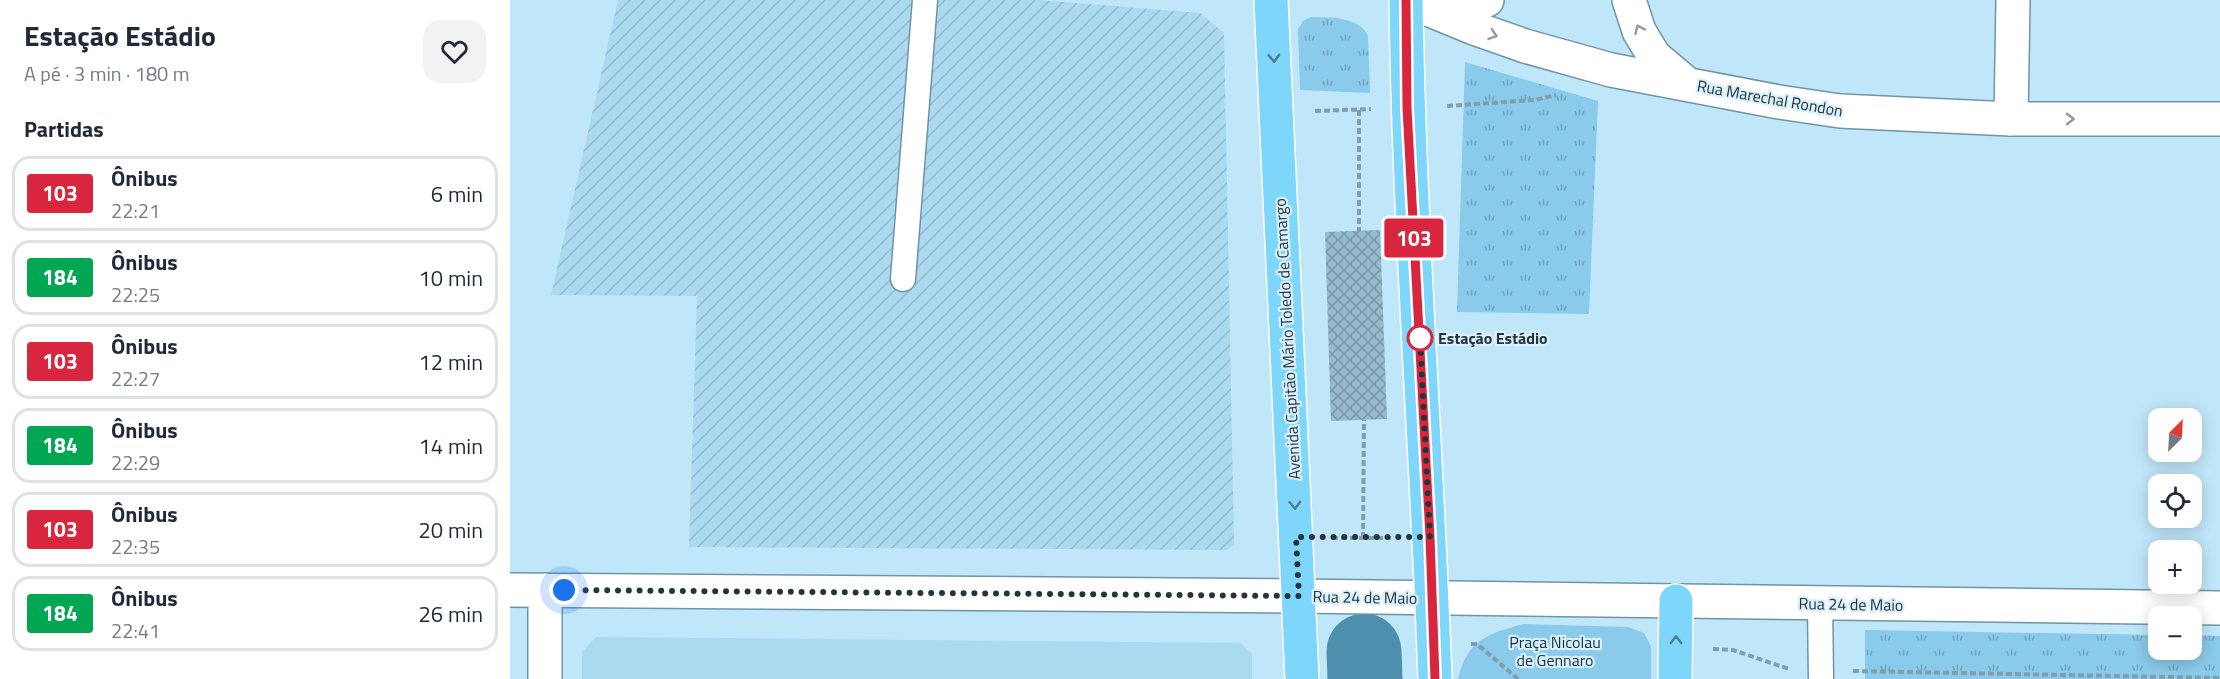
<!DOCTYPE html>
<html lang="pt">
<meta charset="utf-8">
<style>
body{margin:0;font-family:"Titillium Web",sans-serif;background:#f2f2f3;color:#1f2937;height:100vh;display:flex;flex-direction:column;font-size:22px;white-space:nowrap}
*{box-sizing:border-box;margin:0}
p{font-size:20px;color:#747a83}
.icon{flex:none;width:33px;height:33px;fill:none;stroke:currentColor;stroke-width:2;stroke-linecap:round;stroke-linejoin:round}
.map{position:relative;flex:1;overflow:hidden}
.drawer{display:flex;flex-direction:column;background:#fff;width:510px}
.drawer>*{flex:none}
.badge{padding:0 12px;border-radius:4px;font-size:21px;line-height:39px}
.needle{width:39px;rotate:24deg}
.buttons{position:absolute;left:1638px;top:408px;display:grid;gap:12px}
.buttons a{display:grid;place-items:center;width:54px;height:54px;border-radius:12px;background:#fff;box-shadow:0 3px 15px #0003;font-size:30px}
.you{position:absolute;width:30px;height:30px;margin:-15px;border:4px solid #fff;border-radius:50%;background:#1a73e8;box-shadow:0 0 0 9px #1a73e833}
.map>.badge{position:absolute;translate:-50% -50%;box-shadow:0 0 0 3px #fff}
h2{padding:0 24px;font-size:22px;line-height:54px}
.round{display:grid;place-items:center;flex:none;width:63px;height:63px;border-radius:18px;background:#f2f2f3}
.head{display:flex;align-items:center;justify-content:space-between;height:102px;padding:0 24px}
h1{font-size:28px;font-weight:700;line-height:45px}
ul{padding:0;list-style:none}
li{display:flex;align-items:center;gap:18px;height:75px;margin:0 12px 9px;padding:0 12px;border:3px solid #e0e1e3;border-radius:18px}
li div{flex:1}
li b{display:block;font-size:22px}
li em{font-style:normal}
li .badge{min-width:66px;font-weight:700;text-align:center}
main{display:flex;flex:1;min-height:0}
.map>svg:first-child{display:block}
</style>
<main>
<section class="drawer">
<div class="head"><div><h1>Estação Estádio</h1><p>A pé · 3 min · 180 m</p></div><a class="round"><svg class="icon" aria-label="heart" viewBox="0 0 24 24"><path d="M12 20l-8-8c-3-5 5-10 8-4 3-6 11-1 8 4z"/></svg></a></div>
<h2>Partidas</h2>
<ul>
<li><span class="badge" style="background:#d7263d;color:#fff">103</span><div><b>Ônibus</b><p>22:21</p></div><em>6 min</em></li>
<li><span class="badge" style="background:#00a651;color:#fff">184</span><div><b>Ônibus</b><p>22:25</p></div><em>10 min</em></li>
<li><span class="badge" style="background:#d7263d;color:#fff">103</span><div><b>Ônibus</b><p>22:27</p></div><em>12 min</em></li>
<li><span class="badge" style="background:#00a651;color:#fff">184</span><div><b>Ônibus</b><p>22:29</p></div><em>14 min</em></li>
<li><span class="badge" style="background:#d7263d;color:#fff">103</span><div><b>Ônibus</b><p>22:35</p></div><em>20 min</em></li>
<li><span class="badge" style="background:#00a651;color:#fff">184</span><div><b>Ônibus</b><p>22:41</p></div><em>26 min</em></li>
</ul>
</section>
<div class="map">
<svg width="1710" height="679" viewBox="0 0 1710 679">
<defs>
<pattern id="industrial-furrows" width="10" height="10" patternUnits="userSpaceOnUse" patternTransform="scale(1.5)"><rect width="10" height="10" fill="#abd9f0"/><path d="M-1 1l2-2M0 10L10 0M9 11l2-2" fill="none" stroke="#93bbcf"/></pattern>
<pattern id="grass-tufts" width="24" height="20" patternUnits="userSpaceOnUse" patternTransform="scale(1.5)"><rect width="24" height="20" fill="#8acaea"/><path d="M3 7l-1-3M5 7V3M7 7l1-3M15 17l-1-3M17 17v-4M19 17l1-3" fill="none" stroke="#71a5bf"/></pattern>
<pattern id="building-cross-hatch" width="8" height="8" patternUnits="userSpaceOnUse" patternTransform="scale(1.5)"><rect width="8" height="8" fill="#95bacd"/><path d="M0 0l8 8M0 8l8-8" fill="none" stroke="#7998a8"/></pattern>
</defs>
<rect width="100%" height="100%" fill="#c0e6fa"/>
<path fill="#abd9f0" d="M86,637L731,643L742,654V679H72V652Z"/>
<path fill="url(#industrial-furrows)" d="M108,0H529L690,13L714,33L724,544L718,550L179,547L187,296L41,295Z"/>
<path fill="url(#grass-tufts)" d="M801,17C819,17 851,17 858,36L860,93L790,90L788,29L793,21Z
M955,62L1088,101L1079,314L947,312Z
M1355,630L1648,635V650H1682V635L1710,636V679H1355Z"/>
<path fill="#8acaea" d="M1013,624L1118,627L1134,633L1141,646V679H948C957,640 977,634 1013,624Z"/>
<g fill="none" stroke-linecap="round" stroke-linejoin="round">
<path stroke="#4f8fae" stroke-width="75" d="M854,651L855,679"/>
</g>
<path fill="url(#building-cross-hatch)" d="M870,230L877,419L821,421L815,232Z"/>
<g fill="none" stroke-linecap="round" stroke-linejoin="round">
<defs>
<path id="service" d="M393,279L415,0
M1310,603L1311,679"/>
<path id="minor" d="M929,13L977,0
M1501,119L1503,0"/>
<path id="tertiary" d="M896,0L964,28L1015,46L1101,70L1269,102L1330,111L1501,119H1710
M1119,0L1129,31L1144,56L1176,83
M0,590L789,596L1710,608
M35,590V679"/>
<path id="primary" d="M761,0L792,679
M896,0C899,226 917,453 925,679
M1165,679L1166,601"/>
</defs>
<use href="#service" stroke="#7094a6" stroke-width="27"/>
<use href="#minor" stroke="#7094a6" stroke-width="36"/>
<use href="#tertiary" stroke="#7094a6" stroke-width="36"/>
<use href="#primary" stroke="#fff" stroke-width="36"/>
<path stroke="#819eac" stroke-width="4" stroke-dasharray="6 3" stroke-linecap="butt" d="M937,106L1025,100L1046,95
M849,110V231
M805,111L861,109
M822,538H881
M853,538L854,420
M961,644H967L1008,679
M1203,649L1223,650L1279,669
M1343,671L1710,678"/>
<use href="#service" stroke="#fff" stroke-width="24"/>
<use href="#minor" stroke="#fff" stroke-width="33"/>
<use href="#tertiary" stroke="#fff" stroke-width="33"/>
<use href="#primary" stroke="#7ed7fa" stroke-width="33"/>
</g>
<defs><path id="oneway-chevron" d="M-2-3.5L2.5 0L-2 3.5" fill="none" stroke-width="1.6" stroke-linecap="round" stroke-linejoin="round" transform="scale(1.5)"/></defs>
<g stroke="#929a9d">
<use href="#oneway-chevron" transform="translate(1129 29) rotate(-115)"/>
<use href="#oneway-chevron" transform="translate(983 35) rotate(19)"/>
<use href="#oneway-chevron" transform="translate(1560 119)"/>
</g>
<g stroke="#4d7d91">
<use href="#oneway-chevron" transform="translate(764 58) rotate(87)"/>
<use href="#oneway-chevron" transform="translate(785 505) rotate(88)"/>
<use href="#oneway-chevron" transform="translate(1166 640) rotate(-90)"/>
</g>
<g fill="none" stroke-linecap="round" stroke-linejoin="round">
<defs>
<path id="line" d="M896,0L897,108L920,537L925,679"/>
</defs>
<use href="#line" stroke="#fff" stroke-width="14"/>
<use href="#line" stroke="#d7263d" stroke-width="9"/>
<path stroke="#25343b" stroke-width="6" stroke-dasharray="0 10.8" d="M54,590L789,596L786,537H920L910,338"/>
</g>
<circle fill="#fff" stroke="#d7263d" stroke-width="3" cx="910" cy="338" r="12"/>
<g text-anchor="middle" stroke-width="4.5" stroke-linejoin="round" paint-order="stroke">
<g font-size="16" fill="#25343b" stroke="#daf1fd">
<text transform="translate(1260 98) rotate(10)" y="6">Rua Marechal Rondon</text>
<text transform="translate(777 339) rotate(-93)" y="6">Avenida Capitão Mário Toledo de Camargo</text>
<text transform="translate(855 597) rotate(1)" y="6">Rua 24 de Maio</text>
<text transform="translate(1341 604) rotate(1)" y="6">Rua 24 de Maio</text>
</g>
<g font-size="16" font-weight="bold" fill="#25343b" stroke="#daf1fd" text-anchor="start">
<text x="928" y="344">Estação Estádio</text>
</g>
<g font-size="16" fill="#133240" stroke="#daf1fd">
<text x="1045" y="648">Praça Nicolau<tspan x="1045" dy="18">de Gennaro</tspan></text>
</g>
</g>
</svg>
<div class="buttons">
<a><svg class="needle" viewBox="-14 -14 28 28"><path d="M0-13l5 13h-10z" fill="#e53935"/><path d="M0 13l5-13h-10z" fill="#747a83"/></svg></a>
<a><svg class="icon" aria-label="locate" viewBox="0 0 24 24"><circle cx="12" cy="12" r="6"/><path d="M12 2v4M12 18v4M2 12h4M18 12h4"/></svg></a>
<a>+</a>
<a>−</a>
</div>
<div class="you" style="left:54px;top:590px"></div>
<b class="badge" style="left:904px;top:238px;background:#d7263d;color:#fff">103</b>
</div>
</main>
